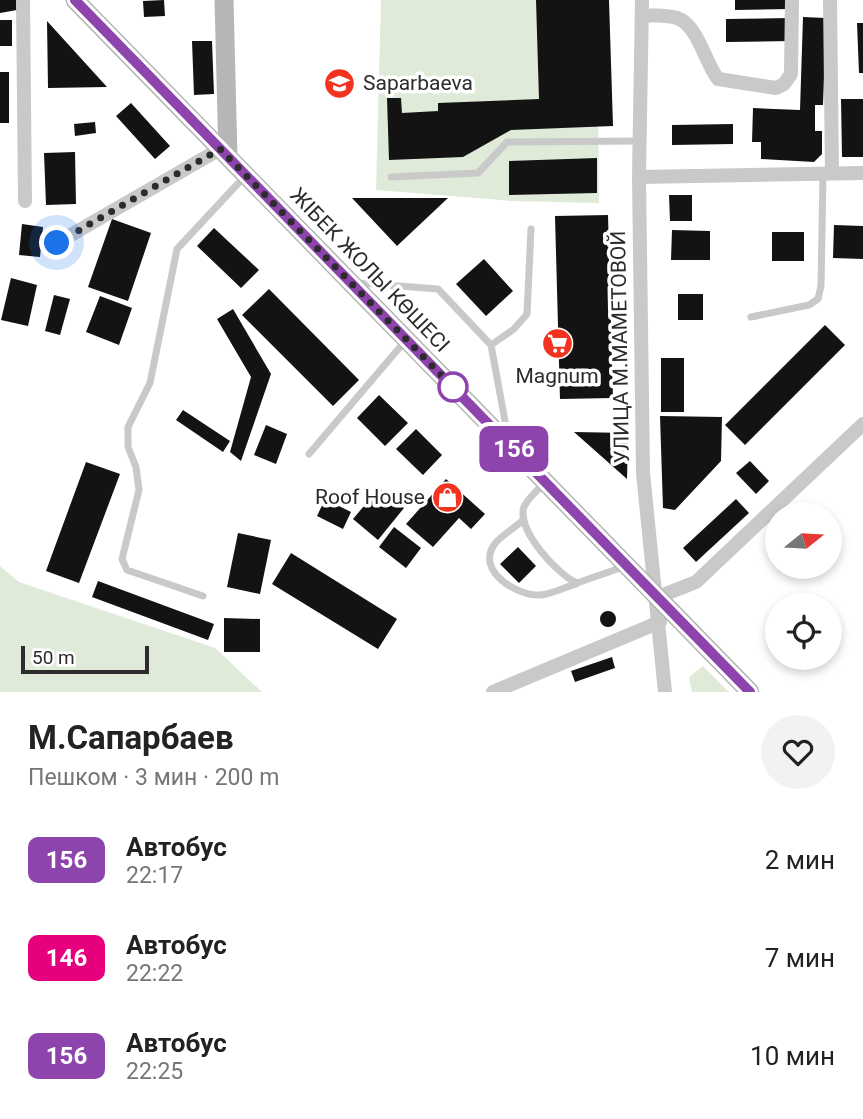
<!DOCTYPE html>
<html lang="ru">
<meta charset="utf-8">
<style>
body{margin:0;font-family:Roboto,sans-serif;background:#f2f2f2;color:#222;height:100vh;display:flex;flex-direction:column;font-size:26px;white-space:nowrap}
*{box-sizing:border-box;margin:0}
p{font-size:23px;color:#767676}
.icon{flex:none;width:38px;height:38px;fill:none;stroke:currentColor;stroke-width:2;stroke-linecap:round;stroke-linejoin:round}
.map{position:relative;height:692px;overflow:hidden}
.details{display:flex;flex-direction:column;background:#fff;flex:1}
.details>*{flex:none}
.badge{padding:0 14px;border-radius:10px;font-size:24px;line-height:46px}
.needle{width:46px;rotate:72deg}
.tools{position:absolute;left:765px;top:502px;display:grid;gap:14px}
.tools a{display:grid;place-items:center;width:77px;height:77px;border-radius:50%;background:#fff;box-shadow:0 4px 10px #0003;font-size:35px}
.scale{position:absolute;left:21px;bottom:18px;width:128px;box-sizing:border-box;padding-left:7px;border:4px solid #2c2c2c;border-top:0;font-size:19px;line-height:24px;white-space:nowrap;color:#2c2c2c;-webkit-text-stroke:5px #fff;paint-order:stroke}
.you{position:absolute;width:35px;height:35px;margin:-18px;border:5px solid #fff;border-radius:50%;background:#1a73e8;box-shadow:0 0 0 10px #1a73e833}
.map>.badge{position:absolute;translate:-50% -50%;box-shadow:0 0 0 4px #fff}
.round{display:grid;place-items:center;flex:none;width:74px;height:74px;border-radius:37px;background:#f2f2f2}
.headline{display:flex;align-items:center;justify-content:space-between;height:119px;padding:0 28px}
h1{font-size:33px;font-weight:700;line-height:52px}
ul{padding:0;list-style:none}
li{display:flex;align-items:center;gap:21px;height:98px;padding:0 28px}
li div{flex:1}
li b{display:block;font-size:26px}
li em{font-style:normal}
li .badge{min-width:77px;font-weight:700;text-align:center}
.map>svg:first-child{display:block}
</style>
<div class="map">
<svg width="863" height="692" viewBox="0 0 863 692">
<rect width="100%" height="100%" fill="#fff"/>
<path fill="#dfebd8" d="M381,0H597L599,203L512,201L376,190Z
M0,566L19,582L215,648L262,692H0Z
M703,666L729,692H692L689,677Z"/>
<path fill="#131313" d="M0,0H16L17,10L0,13Z
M164,0L165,16L144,17L143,1Z
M536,0H609L613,126L511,130L463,157L389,160L387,98H401L402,113L438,111V103L539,99Z
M735,0H788V9L735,10Z
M803,17L826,18L823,105H815V131H822V154L814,162L761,159V142H752L753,108L800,110Z
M790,18V41L726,42V19Z
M0,20H12V46H0Z
M47,21L107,87L48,88Z
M857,23H863V73H859Z
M192,41H212L214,94L194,95Z
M0,72H9V123H0Z
M841,99H863V157H842Z
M131,103L170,146L155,159L116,116Z
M95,122L96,133L75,136L74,124Z
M733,124V144L672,145V125Z
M75,152L76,204L46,205L44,153Z
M597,158V193L509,195V161Z
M669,195H692V221H670Z
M352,198H448L397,246Z
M608,215L613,398L560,399L555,216Z
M112,219L151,233L128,301L88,287Z
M22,224L43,227L40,257L19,255Z
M834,225L863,226V259L833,258Z
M214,228L259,270L241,288L197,246Z
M672,230L710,231V260H671Z
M772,232H804V261H772Z
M484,259L513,291L486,316L456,284Z
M11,278L37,285L28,326L1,320Z
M269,289L359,380L333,406L242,315Z
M678,294H703V320H678Z
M54,295L70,299L60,335L45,331Z
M100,296L132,308L119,345L86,332Z
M233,309L271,374L241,461L230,452L251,377L217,319Z
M825,325L845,345L745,445L725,425Z
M661,358H684V412H661Z
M379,395L408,423L385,446L357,418Z
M183,410L230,441L223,452L176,420Z
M660,416L722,417L721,461L675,510L663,508Z
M266,425L287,434L276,464L254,455Z
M416,429L442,455L423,475L396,449Z
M574,432L628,433L627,479Z
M750,461L769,481L756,494L736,473Z
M86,462L120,474L79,583L46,571Z
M446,479L485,514L471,529L459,518L433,547L406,524Z
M379,488L404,508L378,540L353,519Z
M325,499L351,512L343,529L317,516Z
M736,499L749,513L696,562L683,548Z
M394,527L421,548L406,568L379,547Z
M238,533L271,540L260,594L227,587Z
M518,547L536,566L519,583L500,564Z
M291,553L397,619L378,649L272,584Z
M98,581L214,624L208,640L92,597Z
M600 619a8 8 0 1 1 16 0a8 8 0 1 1-16 0Z
M224,618L260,619V652H224Z
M612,657L615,668L575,682L571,671Z"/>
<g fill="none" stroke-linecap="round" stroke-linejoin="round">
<path stroke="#c9c9c9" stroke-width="7" d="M391,177L478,173L507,142L639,141
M359,283L438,289L491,345L508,437
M751,317L809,305L818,299L821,286L823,174
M491,345L514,329L527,314L531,229
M309,454L406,340
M545,482C539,489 527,499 524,507C516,530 559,576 577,583L623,567
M523,520C515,528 500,536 494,545C476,572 518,596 540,595C552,594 565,587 576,584
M203,596L127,570L122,559L139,490L136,467L128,447V427L150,383L177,249L245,176"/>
<path stroke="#c9c9c9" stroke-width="14" d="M23,0L25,201
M642,0L639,177L643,473L665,692
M830,0L832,173
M643,15C654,16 667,15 677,18C698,25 705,63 718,79L776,88L784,84L791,74L792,0
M639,177L863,173
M57,243L220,149
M658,597L696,582L863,424
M493,692L660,622"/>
<path stroke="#b6b6b6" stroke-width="19" d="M75,0L750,692
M224,0L228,157"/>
</g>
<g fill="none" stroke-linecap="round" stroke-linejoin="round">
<defs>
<path id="line" d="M75,0L750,692"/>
</defs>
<use href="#line" stroke="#fff" stroke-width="16"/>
<use href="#line" stroke="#8e44ad" stroke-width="10"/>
<path stroke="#2c2c2c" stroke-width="7" stroke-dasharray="0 12.6" d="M57,243L220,149L453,387"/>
</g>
<defs>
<symbol id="university-disc" viewBox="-11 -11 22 22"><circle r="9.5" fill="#f2331f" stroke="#fff"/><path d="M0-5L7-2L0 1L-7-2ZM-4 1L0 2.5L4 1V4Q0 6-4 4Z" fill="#fff"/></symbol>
<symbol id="supermarket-disc" viewBox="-11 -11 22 22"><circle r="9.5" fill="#f2331f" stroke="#fff"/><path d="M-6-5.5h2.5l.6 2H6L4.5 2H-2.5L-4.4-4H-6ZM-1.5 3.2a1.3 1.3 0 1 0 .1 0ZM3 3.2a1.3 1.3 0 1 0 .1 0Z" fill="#fff"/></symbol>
<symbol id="shop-disc" viewBox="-11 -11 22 22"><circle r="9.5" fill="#f2331f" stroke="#fff"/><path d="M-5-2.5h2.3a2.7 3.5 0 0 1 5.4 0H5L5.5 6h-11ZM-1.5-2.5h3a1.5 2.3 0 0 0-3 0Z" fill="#fff"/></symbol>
</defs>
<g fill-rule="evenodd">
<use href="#university-disc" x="322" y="66" width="35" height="35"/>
<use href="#supermarket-disc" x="540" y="326" width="35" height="35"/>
<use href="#shop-disc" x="430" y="480" width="35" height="35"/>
</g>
<circle fill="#fff" stroke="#8e44ad" stroke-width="3.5" cx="453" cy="387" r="14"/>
<g text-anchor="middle" stroke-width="7" stroke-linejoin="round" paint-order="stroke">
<g font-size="21" fill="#2c2c2c" stroke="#fff" text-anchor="start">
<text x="363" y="90">Saparbaeva</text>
<text x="557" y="383" text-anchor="middle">Magnum</text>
<text x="425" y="504" text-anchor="end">Roof House</text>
</g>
<g font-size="21" fill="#2c2c2c" stroke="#fff">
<text transform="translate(370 270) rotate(46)" y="7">ЖІБЕК ЖОЛЫ КӨШЕСІ</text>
<text transform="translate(620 347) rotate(-91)" y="7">УЛИЦА М.МАМЕТОВОЙ</text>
</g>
</g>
</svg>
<div class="tools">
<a><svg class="needle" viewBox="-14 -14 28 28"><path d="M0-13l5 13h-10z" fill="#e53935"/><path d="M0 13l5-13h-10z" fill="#767676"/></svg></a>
<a><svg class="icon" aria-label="locate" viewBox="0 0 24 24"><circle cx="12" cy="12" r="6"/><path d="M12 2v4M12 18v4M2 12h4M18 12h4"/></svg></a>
</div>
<div class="scale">50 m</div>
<div class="you" style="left:57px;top:243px"></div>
<b class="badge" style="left:514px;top:449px;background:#8e44ad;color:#fff">156</b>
</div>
<section class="details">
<div class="headline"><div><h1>М.Сапарбаев</h1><p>Пешком · 3 мин · 200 m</p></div><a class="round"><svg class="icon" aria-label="heart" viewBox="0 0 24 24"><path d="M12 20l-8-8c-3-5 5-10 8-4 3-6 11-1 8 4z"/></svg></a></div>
<ul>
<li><span class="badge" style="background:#8e44ad;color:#fff">156</span><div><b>Автобус</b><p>22:17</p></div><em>2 мин</em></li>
<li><span class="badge" style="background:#e6007e;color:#fff">146</span><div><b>Автобус</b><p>22:22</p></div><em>7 мин</em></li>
<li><span class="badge" style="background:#8e44ad;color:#fff">156</span><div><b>Автобус</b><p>22:25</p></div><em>10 мин</em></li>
</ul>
</section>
